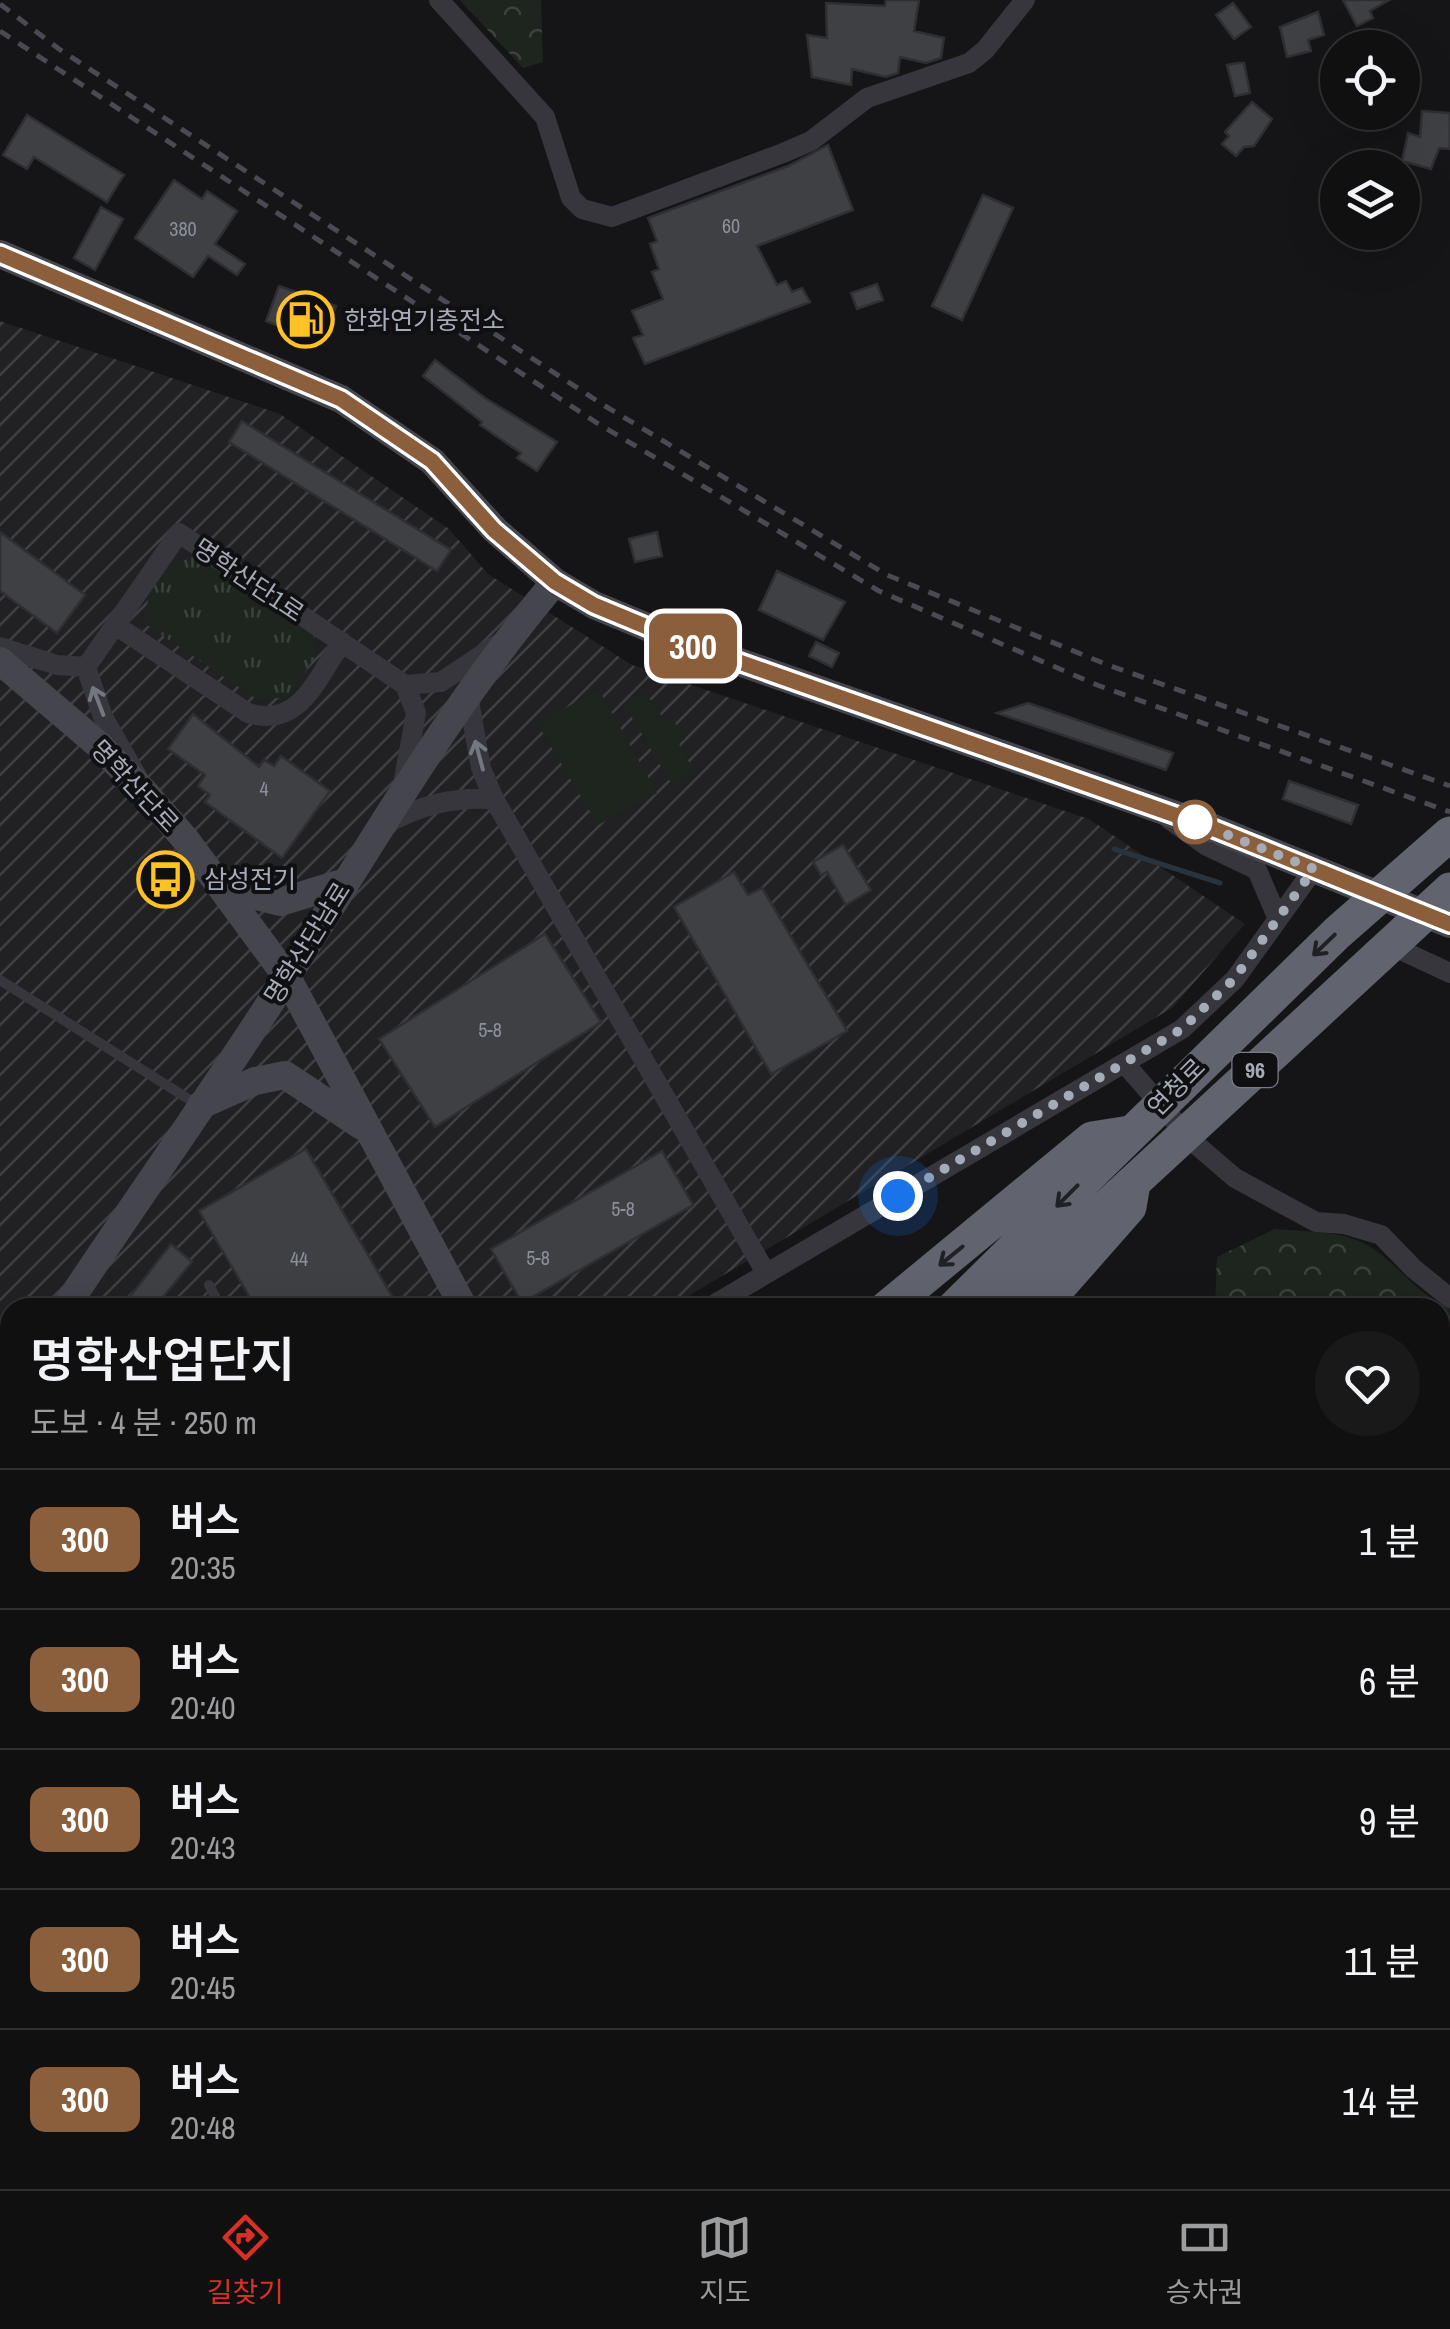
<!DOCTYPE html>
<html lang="ko">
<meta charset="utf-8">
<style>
body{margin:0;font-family:"Archivo Narrow","Noto Sans KR",sans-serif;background:#19191a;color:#f1f3f6;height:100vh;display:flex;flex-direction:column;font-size:38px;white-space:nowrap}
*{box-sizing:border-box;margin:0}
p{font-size:32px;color:#9c9d9f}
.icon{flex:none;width:55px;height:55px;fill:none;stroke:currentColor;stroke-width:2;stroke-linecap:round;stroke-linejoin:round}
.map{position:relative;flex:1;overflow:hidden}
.panel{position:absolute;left:0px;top:1298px;width:1450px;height:892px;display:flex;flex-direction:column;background:#101011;border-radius:30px 30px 0 0;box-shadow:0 10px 40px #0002,0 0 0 2px #303031}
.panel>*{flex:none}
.badge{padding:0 20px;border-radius:15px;font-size:35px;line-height:65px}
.buttons{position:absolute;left:1320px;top:30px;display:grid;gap:20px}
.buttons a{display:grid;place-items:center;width:100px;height:100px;border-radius:50%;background:#101011;box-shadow:0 10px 40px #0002,0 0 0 2px #303031;font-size:50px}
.you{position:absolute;width:50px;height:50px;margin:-25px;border:8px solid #fff;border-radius:50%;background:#1a73e8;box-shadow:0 0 0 15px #1a73e833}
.map>.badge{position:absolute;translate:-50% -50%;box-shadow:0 0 0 5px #fff}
.round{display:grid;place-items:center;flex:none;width:105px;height:105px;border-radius:52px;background:#19191a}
.headline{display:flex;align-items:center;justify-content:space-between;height:170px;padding:0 30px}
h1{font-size:48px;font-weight:600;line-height:75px}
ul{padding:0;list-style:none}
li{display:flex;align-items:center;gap:30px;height:140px;padding:0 30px;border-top:2px solid #303031}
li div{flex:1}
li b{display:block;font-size:38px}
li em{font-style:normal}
li .badge{min-width:110px;font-weight:700;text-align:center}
.tab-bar{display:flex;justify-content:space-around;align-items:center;height:140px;border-top:2px solid #303031;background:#101011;font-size:28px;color:#9c9d9f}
.tab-bar a{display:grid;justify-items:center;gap:5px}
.tab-bar .active{color:#d93025}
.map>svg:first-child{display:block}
</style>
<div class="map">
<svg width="1450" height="2189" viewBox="0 0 1450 2189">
<defs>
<pattern id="industrial-furrows" width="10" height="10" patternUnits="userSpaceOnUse" patternTransform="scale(2.5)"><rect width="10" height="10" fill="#212124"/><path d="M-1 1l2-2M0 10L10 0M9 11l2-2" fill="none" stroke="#3e3f42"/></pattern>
<pattern id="grass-tufts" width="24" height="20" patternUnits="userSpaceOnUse" patternTransform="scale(2.5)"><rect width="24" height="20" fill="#1d251e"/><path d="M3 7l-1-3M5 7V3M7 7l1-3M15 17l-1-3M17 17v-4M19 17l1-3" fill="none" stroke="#3b423d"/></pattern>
<pattern id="forest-crowns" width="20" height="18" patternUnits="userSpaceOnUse" patternTransform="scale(2.5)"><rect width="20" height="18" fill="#1d251e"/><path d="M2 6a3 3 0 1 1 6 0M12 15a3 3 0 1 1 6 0" fill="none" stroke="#3b423d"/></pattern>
</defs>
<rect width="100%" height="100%" fill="#151517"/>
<path fill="url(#industrial-furrows)" d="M0,321L280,414L449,529L488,574L632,665L1089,819L1245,924L1172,1008L670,1307L10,1308V2033L0,2042Z"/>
<path fill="url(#grass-tufts)" d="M188,557H200L313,634L318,653L287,697L258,700L147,625C141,598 162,565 188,557Z"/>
<path fill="url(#forest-crowns)" d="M460,0H541L543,62L523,68Z
M1275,1229C1308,1232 1348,1230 1375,1250C1402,1269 1419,1296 1450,1308V1541L1440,1552V1308H1215L1217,1257Z
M298,2180H1260V2189H303Z"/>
<path fill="#1d251e" d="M599,690L657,793L598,825L537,723Z
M645,692L666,722L672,718L685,739L678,742L695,773L672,785L624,704Z"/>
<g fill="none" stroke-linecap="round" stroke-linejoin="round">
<path stroke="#2a333c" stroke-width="5" d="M1114,849L1220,883"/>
</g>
<path fill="#3f4044" stroke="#2f2f33" stroke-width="2.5" d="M886,0H919L914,31L944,38L941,58L926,63L900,57L898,73L886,77L852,69L851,85L812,77L807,35L827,38L826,3L885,6Z
M1343,0H1389L1370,11L1373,18L1357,26Z
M1233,3L1251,27L1234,39L1216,15Z
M1318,12L1324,35L1308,40L1311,51L1287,57L1280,27Z
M1238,63H1244L1250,93L1235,96L1227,65Z
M1252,102L1272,119L1254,146L1244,147L1236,156L1222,144L1229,136L1225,132Z
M1422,111L1450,113V149L1439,148L1431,169L1402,161L1408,133L1420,137Z
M27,115L124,175L107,202L34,157L27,169L3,155Z
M828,145L853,210L757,246L777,285L786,281L792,292L802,288L810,302L645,364L633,338L643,335L632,311L663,299L652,272L659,269L650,244L657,241L648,218L788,166Z
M174,180L202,199L207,191L237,211L215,244L245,264L237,275L208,256L193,277L135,238Z
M983,195L1013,208L962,320L932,306Z
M101,207L123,219L95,270L74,258Z
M877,284L883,300L857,309L851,293Z
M279,286L336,306L322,343L266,321Z
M435,360L485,398L557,442L537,471L517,458L521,453L480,425L482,422L423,376Z
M242,421L451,550L437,571L229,442Z
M0,532L85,595L57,633L0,591Z
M657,532L662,556L635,562L629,539Z
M777,571L845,602L823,640L759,610Z
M816,642L839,653L832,667L809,656Z
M1028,703L1173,753L1166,770L997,713Z
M193,714L259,767L264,760L274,766L281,756L330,791L282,858L205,802L210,795L198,786L205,775L168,749Z
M1289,781L1358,805L1351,824L1283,799Z
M843,845L871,890L846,905L827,872L821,875L813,862Z
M734,872L748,895L762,888L847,1031L771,1074L674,907Z
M545,934L601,1022L435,1127L379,1039Z
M306,1149L399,1308H256L199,1211Z
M662,1151L693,1205L522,1303L491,1249Z
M171,1244L192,1262L154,1308H121Z"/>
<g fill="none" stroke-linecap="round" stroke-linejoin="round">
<path stroke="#36363c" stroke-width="10" d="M0,980L198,1105
M209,1285L221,1308"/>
<path stroke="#36363c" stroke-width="20" d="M439,0L545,117L571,198L582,209L612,217L783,153L811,141L867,98L969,63L985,50L1025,0
M115,625L248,713C300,729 316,679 342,642
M0,647L57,665L86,667
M86,667L179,533L405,685
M86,667L103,717L138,778
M405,685L441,682L501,642
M403,784L416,713L405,685
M494,799L766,1273
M1169,819L1207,846L1257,870L1278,919
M382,826C421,805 450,797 494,799L481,768L469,701
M1390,945L1450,973
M1125,1064L1192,1141L1235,1178L1316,1222L1344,1224L1381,1235L1414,1269L1450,1298
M708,1308L1182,1029L1235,979L1314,869
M0,1716L10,1723
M1440,2008L1450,2005
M0,2069L10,2060
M1440,2104L1450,2108
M1445,2189L1450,2182"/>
<path stroke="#44454d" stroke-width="28" d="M0,254L341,399L432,461L495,530L555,582L594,605L688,644L1213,828L1450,924
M0,661L100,746L146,794L186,840L287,977L464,1308
M221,887L280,902L346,882
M201,1105L255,1081L285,1075L362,1126
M65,1308C139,1196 218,1086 290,972C374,840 453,702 555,582
M0,1405L10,1390"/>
<path stroke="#61646e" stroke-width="35" d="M887,1308L1092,1139L1130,1133
M954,1308L1032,1231
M1000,1308L1060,1250
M1040,1308L1129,1207L1133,1183
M13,2189L22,2180
M63,2189L74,2180"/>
<path stroke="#494a52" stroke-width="5" stroke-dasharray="12 10" stroke-linecap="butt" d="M0,4L59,49L605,406L887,575L1108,665L1450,786
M0,31L597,423L879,591L1097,685L1450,812"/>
<path stroke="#61646e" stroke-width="35" d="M1032,1231L1337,933L1450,834
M1060,1250L1450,890"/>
</g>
<defs><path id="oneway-shaft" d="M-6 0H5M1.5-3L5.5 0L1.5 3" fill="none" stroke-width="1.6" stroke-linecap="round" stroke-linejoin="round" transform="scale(2.5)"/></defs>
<g stroke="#747680">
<use href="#oneway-shaft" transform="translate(98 701) rotate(-111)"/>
<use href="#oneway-shaft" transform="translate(479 755) rotate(-105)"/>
</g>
<g stroke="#202124">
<use href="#oneway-shaft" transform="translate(1324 945) rotate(136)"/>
<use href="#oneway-shaft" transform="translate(1067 1196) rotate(135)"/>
<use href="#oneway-shaft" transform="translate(951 1256) rotate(141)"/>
</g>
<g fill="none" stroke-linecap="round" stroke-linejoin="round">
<defs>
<path id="line" d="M0,254L341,399L432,461L494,530L555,582L594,605L688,644L1212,828L1450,924"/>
</defs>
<use href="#line" stroke="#fff" stroke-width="22"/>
<use href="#line" stroke="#8b5e3c" stroke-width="15"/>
<path stroke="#a6abb8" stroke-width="10" stroke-dasharray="0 18" d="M898,1196L1182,1029L1234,979L1314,869L1180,816L1195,822"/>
</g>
<defs>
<symbol id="fuel-ring" viewBox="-11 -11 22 22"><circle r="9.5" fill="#101012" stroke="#fec226" stroke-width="1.5"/><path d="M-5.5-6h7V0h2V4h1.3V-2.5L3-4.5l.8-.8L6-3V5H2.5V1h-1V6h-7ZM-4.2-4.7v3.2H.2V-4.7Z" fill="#fec226"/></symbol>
<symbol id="bus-ring" viewBox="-11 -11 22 22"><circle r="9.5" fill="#101012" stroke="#fec226" stroke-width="1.5"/><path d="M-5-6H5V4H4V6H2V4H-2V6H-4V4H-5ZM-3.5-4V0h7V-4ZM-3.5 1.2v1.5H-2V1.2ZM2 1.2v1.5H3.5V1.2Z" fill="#fec226"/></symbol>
</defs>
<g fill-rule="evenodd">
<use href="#fuel-ring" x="274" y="288" width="63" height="63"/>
<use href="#bus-ring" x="134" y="848" width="63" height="63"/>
</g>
<circle fill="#fff" stroke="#8b5e3c" stroke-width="5" cx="1195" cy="822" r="20"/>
<g text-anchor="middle" stroke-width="8" stroke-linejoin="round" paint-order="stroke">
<g font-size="20" fill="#8c909b">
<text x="731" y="233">60</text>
<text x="183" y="236">380</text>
<text x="264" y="796">4</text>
<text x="490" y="1037">5-8</text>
<text x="623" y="1216">5-8</text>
<text x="538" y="1265">5-8</text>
<text x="299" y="1266">44</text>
</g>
<rect fill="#101012" stroke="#797c86" stroke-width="2.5" x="1232.5" y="1053" width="45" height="34" rx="8"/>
<g font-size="22" font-weight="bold" fill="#a6abb8">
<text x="1255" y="1078">96</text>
</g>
<g font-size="25" fill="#a6abb8" stroke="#101012" text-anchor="start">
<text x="344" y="329">한화연기충전소</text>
<text x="204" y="888">삼성전기</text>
</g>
<g font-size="25" fill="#a6abb8" stroke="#101012">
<text transform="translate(249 580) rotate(34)" y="9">명학산단1로</text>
<text transform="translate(135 786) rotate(47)" y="9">명학산단로</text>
<text transform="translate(307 943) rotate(-58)" y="9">명학산단남로</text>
<text transform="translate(1176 1087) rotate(-45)" y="9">연청로</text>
</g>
</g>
</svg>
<div class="buttons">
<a><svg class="icon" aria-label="locate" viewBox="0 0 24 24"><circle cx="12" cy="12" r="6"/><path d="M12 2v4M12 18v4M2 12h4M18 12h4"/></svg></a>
<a><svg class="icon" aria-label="layers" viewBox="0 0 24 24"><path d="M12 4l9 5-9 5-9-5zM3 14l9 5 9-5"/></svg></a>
</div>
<div class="you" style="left:898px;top:1196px"></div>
<b class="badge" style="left:693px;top:646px;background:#8b5e3c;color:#fff">300</b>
<section class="panel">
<div class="headline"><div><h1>명학산업단지</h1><p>도보 · 4 분 · 250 m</p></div><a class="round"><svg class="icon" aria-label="heart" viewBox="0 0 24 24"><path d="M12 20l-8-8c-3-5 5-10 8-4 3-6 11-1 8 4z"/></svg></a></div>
<ul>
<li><span class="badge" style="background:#8b5e3c;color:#fff">300</span><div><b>버스</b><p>20:35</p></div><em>1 분</em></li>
<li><span class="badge" style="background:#8b5e3c;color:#fff">300</span><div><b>버스</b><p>20:40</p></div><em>6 분</em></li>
<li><span class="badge" style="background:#8b5e3c;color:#fff">300</span><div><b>버스</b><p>20:43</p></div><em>9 분</em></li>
<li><span class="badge" style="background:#8b5e3c;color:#fff">300</span><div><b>버스</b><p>20:45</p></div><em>11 분</em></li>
<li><span class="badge" style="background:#8b5e3c;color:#fff">300</span><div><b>버스</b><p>20:48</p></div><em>14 분</em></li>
</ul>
</section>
</div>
<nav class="tab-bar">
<a class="active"><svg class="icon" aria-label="directions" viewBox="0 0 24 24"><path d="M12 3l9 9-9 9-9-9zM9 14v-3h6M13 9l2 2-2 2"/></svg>길찾기</a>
<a><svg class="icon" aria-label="map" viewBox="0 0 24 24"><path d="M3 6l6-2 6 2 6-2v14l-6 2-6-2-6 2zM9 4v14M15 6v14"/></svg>지도</a>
<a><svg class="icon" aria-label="tickets" viewBox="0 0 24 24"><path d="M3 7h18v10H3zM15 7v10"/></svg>승차권</a>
</nav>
